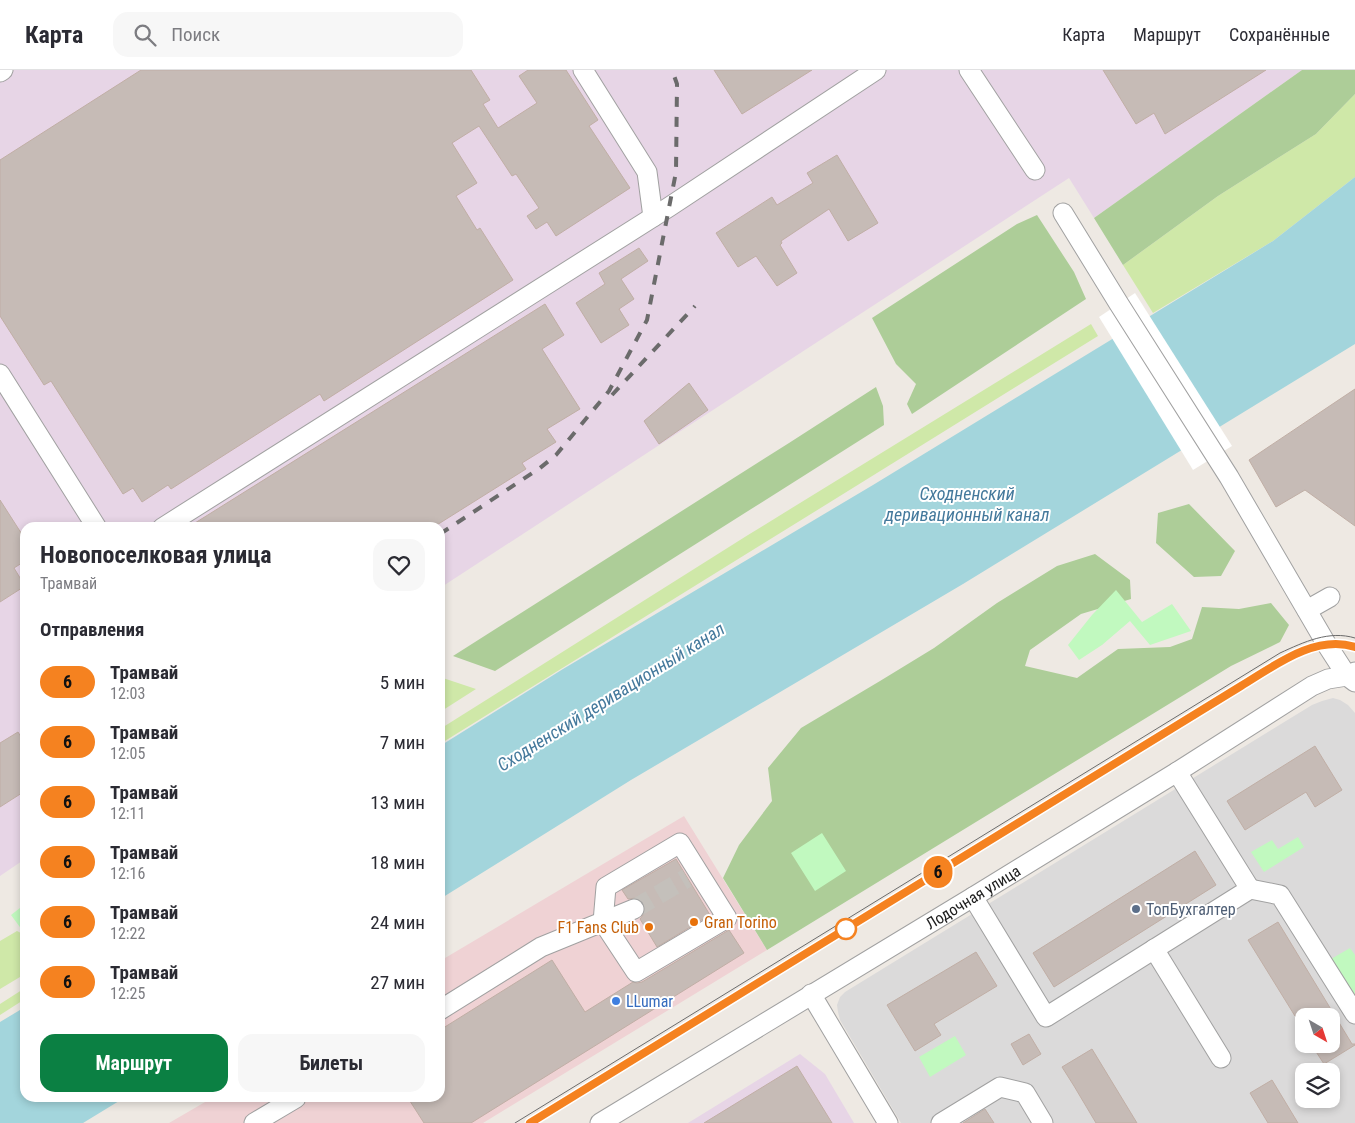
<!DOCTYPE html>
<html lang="ru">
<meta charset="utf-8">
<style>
body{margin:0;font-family:"Roboto Condensed",sans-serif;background:#f7f7f7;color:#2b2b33;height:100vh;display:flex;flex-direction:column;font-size:19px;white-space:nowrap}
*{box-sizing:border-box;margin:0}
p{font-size:16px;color:#7c7c81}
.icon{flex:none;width:28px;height:28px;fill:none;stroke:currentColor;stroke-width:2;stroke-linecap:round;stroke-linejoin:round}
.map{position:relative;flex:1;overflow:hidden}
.details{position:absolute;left:20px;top:452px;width:425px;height:580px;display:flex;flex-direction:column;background:#fff;border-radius:15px;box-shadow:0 2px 8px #0003}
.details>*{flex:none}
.badge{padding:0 10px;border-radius:16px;font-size:18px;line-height:32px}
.needle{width:32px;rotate:141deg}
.tools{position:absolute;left:1295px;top:938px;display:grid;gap:10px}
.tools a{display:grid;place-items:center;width:45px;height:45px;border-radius:10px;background:#fff;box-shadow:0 2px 8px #0003;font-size:25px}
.map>.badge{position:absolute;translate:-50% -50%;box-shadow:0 0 0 2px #fff}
h2{padding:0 20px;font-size:19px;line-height:45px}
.round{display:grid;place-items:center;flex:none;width:52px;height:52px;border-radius:15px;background:#f7f7f7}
.summary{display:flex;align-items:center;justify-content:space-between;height:85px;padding:0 20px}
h1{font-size:24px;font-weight:700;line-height:38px}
.action{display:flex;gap:10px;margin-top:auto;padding:10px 20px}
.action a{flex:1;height:58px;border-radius:15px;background:#0b8043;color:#fff;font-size:20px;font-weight:700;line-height:58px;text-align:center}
.action a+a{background:#f7f7f7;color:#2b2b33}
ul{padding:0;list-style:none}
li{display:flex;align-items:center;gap:15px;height:60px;padding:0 20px}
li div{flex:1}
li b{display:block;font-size:19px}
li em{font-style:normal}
li .badge{min-width:55px;font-weight:700;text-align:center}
header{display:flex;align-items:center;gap:30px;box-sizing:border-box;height:70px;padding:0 25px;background:#fff;border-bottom:1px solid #e1e1e2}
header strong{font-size:24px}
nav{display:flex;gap:28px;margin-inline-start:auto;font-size:18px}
.search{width:350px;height:45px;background:#f7f7f7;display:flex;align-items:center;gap:12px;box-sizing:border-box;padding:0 18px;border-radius:15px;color:#7c7c81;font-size:19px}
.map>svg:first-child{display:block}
</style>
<header>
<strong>Карта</strong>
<div class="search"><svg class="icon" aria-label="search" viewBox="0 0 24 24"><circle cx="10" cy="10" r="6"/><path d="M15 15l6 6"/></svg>Поиск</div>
<nav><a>Карта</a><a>Маршрут</a><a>Сохранённые</a></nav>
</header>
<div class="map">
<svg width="1355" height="1053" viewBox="0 0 1355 1053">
<rect width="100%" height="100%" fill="#eee9e3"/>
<path fill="#dbdada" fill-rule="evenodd" d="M1333,628L1340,630L1348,635L1355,643V1053H901L840,950L838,942L837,935L840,927L845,922L1312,635L1322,631ZM1304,946H1331V974H1304ZM1304,1001H1331V1029H1304Z"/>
<path fill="#efd2d4" d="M684,746L767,880L483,1053H169L212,1028H440V891Z"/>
<path fill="#e7d5e6" d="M0,0H1302L1094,148L1069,108L440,518V458H25V789L0,806Z
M800,984L825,1004L854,1053H688Z"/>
<path fill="#cfe8a8" d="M1355,24V107L1273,171L1153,243L1123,195L1218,126L1316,64Z
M1091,254L1098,266L440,674V659L748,465Z
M440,607L476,619L440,642Z
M17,861L25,865V904L0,919V871Z
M25,918V929L0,945V934Z"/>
<path fill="#adcd98" d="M1302,0H1355V24L1316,64L1218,126L1123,195L1094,148Z
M1037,145L1074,202L1086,229L912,344L907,334L916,314L896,294L872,248L1017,154Z
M876,317L883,336L884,355L495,601L453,586L789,373Z
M1189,434L1235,481L1221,506L1194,507L1156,473L1158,443Z
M1095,484L1130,510L1131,529L1081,544L1030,580L1025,596L1077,608L1118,579L1170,577L1192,569L1202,537L1239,539L1271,533L1289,555L1280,572L1231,596L767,880L723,808L739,775L772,731L768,698L801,658L880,611L934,578L997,533L1057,496Z"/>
<path fill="#c1f9bf" d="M1116,520L1142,552L1172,534L1191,561L1150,575L1130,551L1102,575L1079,590L1068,575L1092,545Z
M822,763L846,801L815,821L791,783Z
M1298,767L1304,777L1264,802L1251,782L1272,770L1278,779Z
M25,834V864L11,845Z
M1350,878L1355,885V927L1331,889Z
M955,966L966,985L930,1007L919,987Z"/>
<path fill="#a3d5dc" d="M1355,107V274L963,514L631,710L440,829V676L563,599L873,415L1273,171Z
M25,937V1028H124L83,1053H0V952Z"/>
<path fill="#fff" d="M1135,223L1232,376L1193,400L1099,247Z"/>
<path fill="#c6bbb6" stroke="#c0aea5" d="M141,0H471L490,30L483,34L498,58L537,33L519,6L528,0H566L598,50L589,56L630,118L556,166L547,152L536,159L527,146L539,138L516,104L512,106L479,56L452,73L477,113L456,126L477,160L480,158L513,210L324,331L320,324L171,419L168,415L142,432L133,418L123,424L51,311L44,315L0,246V90Z
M714,0H812L742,44Z
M1103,0H1266L1165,64L1154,43L1136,54Z
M837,85L878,153L848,171L829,139L781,171L782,173L780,175L797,203L777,216L756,186L738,197L716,163L772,127L777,135L813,113L807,103Z
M639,178L648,191L621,209L634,229L619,239L629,255L601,273L576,233L605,214L599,203Z
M545,234L564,265L542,279L580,339L547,359L556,372L522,393L526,399L432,458H187Z
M689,313L708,340L659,374L644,351Z
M1355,319V456L1305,420L1276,437L1249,390Z
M0,430L25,469V491L14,498L25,516L0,532Z
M18,662L25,673V721L0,737V673Z
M1315,676L1342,720L1315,737L1306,722L1245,760L1227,731Z
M1195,781L1216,815L1054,917L1033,883Z
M676,789L710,845L657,877L640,849L643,845L645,841L644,834L641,830L636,828L628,829L622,820Z
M1278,852L1352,974H1355V975L1324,994L1311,974H1331V946H1295L1248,870Z
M729,860L744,883L471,1053H424L408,1028H440V960L552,890L585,942L633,912L637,913L642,912Z
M976,882L997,916L934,954L941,965L915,981L887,935Z
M1029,964L1041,984L1023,995L1011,974Z
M1092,979L1137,1053H1096L1074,1016L1062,997Z
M797,996L832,1053H704Z
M1272,1010L1298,1053H1268L1250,1023Z
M985,1039L994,1053H963Z"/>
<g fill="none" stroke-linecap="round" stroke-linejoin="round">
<path stroke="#c4c0bb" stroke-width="19" stroke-dasharray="19 9" stroke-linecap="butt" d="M634,839L687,808"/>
<defs>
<g id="minor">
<path d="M583,0L647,102L653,147"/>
<path d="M969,0L1035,100"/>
<path d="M0,2L3,0"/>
<path d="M1063,143L1119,234L1229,407L1327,575L1347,606L1355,612"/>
<path d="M0,304L97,458"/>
<path d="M162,458L669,137L876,0"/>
<path d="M1307,540L1330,527"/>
<path d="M680,773L727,848L636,902L603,852L606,817Z"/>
<path d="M1250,819L1280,825L1355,944"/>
<path d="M973,827L1046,947L1250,819L1177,702"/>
<path d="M1154,879L1221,988"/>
<path d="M811,924L888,1053"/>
<path d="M440,940L541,877L634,839"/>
<path d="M254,1053L296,1028"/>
<path id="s1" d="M600,1053L973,827L1177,702L1312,616L1328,609L1347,606L1355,602"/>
<path d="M941,1053L1000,1017L1025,1023L1043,1053"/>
</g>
</defs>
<use href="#minor" stroke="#a1a1a1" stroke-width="21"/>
<use href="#minor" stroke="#fff" stroke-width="19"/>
<path stroke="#6b6b6b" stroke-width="1" d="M515,1053L1280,583C1304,572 1329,560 1355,568
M529,1053L1241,615C1273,597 1316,564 1355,577"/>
<path stroke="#6b6b6b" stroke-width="4" stroke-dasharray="10 10" stroke-linecap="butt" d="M612,325L695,236
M440,464L540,398L556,385L609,321L647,250L676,102L677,14L672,0"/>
</g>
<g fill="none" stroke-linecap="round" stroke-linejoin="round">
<defs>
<path id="line" d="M530,1053L1241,616C1274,596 1315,564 1355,577"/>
</defs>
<use href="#line" stroke="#fff" stroke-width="11"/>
<use href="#line" stroke="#f58220" stroke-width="8"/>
</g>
<circle fill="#5c6f8a" stroke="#fff" stroke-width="2" cx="1136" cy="839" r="5"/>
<g fill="#e8710a" stroke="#fff" stroke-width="2">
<circle cx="694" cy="852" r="5"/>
<circle cx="649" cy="857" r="5"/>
</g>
<circle fill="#fff" stroke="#f58220" stroke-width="2.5" cx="846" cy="859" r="10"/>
<circle fill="#3f7fe0" stroke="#fff" stroke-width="2" cx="616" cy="931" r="5"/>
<g text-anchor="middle" stroke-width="4" stroke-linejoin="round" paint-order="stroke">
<g font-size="16" fill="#1d1d1d" stroke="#fff">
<text dy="6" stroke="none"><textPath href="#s1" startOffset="436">Лодочная улица</textPath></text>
</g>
<g font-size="16" fill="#4e5e75" stroke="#fff" text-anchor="start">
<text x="1146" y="845">ТопБухгалтер</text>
</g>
<g font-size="16" fill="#c56008" stroke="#fff" text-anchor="start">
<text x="704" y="858">Gran Torino</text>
<text x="639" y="863" text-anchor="end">F1 Fans Club</text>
</g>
<g font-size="16" fill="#366cbe" stroke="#fff" text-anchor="start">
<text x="626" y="937">LLumar</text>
</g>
<g font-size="18" font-style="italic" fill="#44799c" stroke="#fff">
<text x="967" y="430">Сходненский<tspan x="967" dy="21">деривационный канал</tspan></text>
<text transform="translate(611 627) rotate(-32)" y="6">Сходненский деривационный канал</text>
</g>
</g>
</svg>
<div class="tools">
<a><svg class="needle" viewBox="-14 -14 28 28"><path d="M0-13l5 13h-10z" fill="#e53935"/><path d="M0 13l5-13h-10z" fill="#7c7c81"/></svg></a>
<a><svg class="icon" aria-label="layers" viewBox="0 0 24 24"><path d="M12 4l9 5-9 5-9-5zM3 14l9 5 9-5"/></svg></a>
</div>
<b class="badge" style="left:938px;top:802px;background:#f58220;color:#111">6</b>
<section class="details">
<div class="summary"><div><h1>Новопоселковая улица</h1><p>Трамвай</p></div><a class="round"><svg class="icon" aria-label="heart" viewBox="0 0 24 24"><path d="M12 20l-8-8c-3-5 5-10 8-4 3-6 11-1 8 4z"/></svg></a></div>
<h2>Отправления</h2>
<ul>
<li><span class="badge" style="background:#f58220;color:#111">6</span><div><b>Трамвай</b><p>12:03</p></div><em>5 мин</em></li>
<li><span class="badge" style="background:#f58220;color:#111">6</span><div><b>Трамвай</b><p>12:05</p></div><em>7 мин</em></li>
<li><span class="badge" style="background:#f58220;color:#111">6</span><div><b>Трамвай</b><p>12:11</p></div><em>13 мин</em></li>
<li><span class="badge" style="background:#f58220;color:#111">6</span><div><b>Трамвай</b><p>12:16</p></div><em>18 мин</em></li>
<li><span class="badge" style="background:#f58220;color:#111">6</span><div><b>Трамвай</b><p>12:22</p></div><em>24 мин</em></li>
<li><span class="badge" style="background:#f58220;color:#111">6</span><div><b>Трамвай</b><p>12:25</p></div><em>27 мин</em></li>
</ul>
<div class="action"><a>Маршрут</a><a>Билеты</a></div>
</section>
</div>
